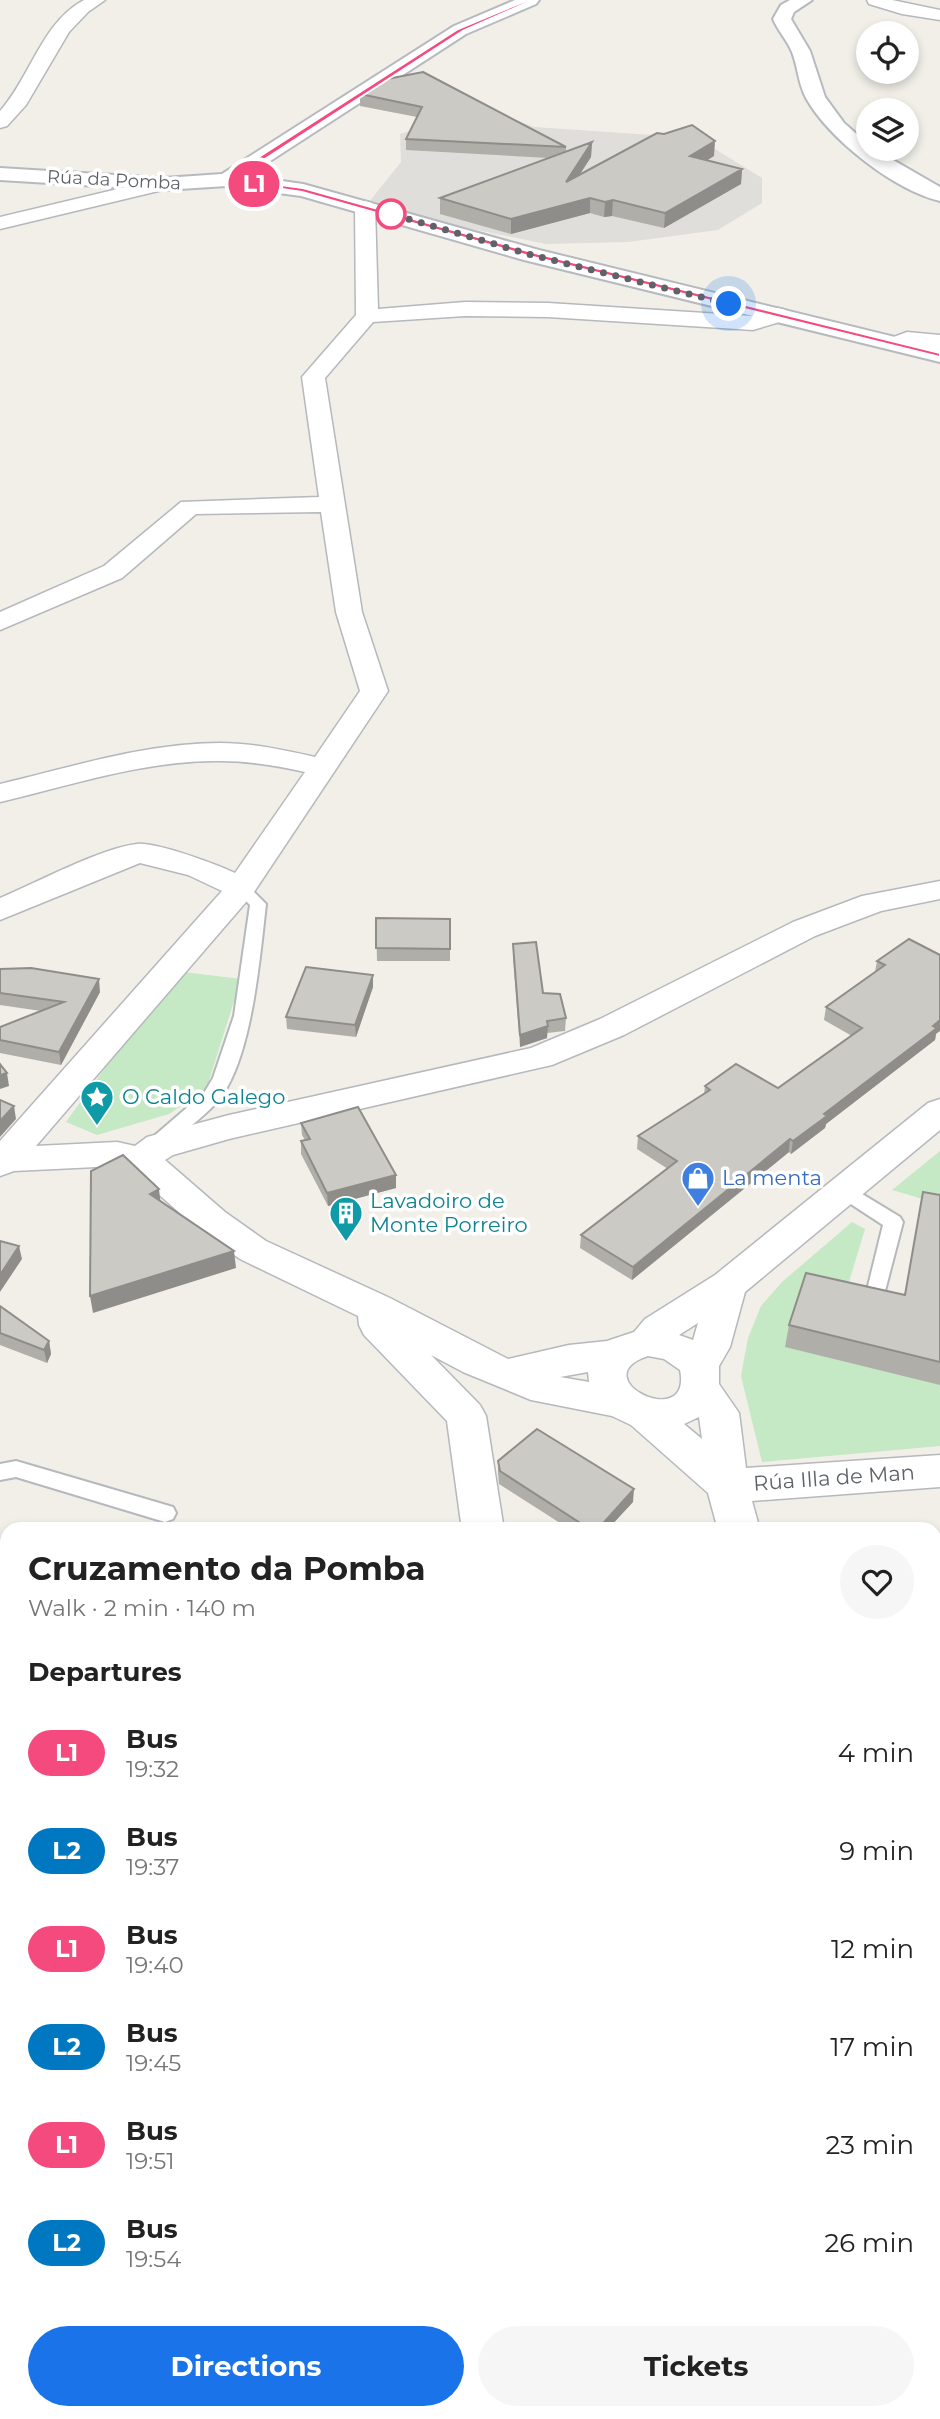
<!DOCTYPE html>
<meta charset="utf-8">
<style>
body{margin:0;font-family:Montserrat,sans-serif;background:#f6f6f6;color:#222;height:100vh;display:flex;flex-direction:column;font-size:26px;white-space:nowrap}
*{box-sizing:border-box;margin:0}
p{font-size:23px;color:#767676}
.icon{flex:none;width:38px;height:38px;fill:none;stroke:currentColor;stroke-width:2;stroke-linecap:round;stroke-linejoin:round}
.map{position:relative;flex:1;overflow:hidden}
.drawer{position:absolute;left:0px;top:1522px;width:942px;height:898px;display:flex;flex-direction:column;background:#fff;border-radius:21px 21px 0 0;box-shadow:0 4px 10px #0003}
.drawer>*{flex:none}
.badge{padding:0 14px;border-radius:23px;font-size:24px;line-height:46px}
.tools{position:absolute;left:856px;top:21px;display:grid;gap:14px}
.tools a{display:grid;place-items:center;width:63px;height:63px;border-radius:50%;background:#fff;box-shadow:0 4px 10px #0003;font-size:35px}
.you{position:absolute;width:35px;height:35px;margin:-18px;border:5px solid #fff;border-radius:50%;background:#1a73e8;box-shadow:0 0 0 10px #1a73e833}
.map>.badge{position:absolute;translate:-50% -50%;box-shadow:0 0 0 4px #fff}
h2{padding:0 28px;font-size:26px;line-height:63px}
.round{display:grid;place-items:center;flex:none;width:74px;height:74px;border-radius:37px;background:#f6f6f6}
.headline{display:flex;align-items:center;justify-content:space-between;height:119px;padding:0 28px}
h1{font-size:33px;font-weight:700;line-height:52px}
.action{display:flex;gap:14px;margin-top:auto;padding:14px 28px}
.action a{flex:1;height:80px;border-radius:42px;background:#1a73e8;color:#fff;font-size:28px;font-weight:700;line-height:80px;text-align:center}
.action a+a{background:#f6f6f6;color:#222}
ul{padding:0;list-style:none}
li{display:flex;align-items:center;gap:21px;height:98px;padding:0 28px}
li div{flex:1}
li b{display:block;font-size:26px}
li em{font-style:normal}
li .badge{min-width:77px;font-weight:700;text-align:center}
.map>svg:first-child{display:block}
</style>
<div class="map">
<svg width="940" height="2419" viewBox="0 0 940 2419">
<rect width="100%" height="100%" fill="#f1efe8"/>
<path fill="#e0deda" d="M480,107L534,127L697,138L762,178V203L718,230L628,242L546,244L365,207L401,162L400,134Z"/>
<path fill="#c5e8c5" d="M175,971L241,979L206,1090L169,1114L97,1135L66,1122Z
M940,1151V1204L892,1190Z
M852,1222L865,1229L845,1295L940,1385V1446L762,1462L741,1376L748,1338L761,1306L782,1282Z"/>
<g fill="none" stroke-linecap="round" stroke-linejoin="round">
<defs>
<path id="lane" d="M241,883L247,885L266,904C260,956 252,1062 217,1102C201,1120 178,1135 160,1151H146L144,1147L146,1143L204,1093L213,1078L234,1016L250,905L233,888Z
M844,1183L900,1217L903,1222L885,1291H871L868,1286L883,1225L837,1195L834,1190L837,1185Z
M16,1461L173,1507L176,1513L173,1519L165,1522L16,1477L0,1480V1464Z
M940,1914V1939L934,1942V1916Z
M940,2147V2176L934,2178V2150Z"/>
<path id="street" d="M84,0H105L88,12L69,32L26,105L7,126L0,128V111C30,78 42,22 84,0Z
M867,0H892L940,10V20L902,14L869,4Z
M164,178L171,180L174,184L171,188L0,229V217Z
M365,201L372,203L375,207L378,309L465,302L548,303L752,316L778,308L786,310L789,315L786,320L753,330L548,317L465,316L373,322L325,378L362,612L388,691L252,895L36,1146L117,1142L135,1146L147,1137L229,1115L531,1048L600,1019L793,922L862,896L940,881V899L881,911L815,936L624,1035L552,1065L229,1139L173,1155L165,1160L225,1212L266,1241L390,1298L508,1359L569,1345L607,1341L634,1332L645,1319L715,1275L928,1103L940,1099V1130L745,1292L730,1347L719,1366V1384L739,1413L746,1468L940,1455V1487L752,1501L760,1530H718L708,1493L631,1425L612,1416L531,1400L463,1372L431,1355L480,1405L486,1416L504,1530H462L447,1421L364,1335L359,1325L358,1316L240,1259L199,1230L130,1169L117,1166L14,1171L0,1176V1141L222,891L188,875L140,863L0,920V898C36,883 101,848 137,844C156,842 216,864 235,873L305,772C277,766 249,761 220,761C146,760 72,785 0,802V784C72,767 146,743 220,743C252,743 284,750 315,757L360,691L336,612L321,512L196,514L122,578L0,630V612L104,566L181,502L319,497L302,377L356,315L355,207L358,203ZM698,1323L693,1340L679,1335ZM648,1356L664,1359L680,1370C693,1433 581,1378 648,1356ZM588,1372L589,1382L560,1377ZM699,1417L702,1439L684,1424Z
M907,332L940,335V349L910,346L899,350L891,348L888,343L891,338Z
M934,2066L940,2069V2122L934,2120Z
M645,2413H706L708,2419H647Z"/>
<path id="secondary" d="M515,0H539L536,4L466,34L247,176L303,184L539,250L940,348V362L524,260L301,196L227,186L164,190L0,180V168L164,178L222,174L454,26Z
M790,0H812L794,12L791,19L810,51L825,97L844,123L868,144V149H874L940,187V201C894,190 829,139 806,98C798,83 798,67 792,52C787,40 778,31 773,19L781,5Z"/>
</defs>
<use href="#lane" stroke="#b5b8bc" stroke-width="4"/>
<use href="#street" stroke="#b5b8bc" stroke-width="3"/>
<use href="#secondary" stroke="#b6babf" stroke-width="4"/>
<use href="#lane" fill="#fff" fill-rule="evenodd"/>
<use href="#street" fill="#fff" fill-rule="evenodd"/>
<use href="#secondary" fill="#fff" fill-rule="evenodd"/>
</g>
<path fill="#afaea9" d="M382,80L566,147V151L592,142L591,157L580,174L714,156L707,160L742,169L741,184L664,228L612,216L604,217L590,213L511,234L440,214V198L548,158L406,150V139L417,117L360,106V94Z
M376,918L450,919V961H377Z
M909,939L936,1034L935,1040L826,1124L825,1128L791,1154L789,1152L632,1280L580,1248L581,1235L668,1169L637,1149L638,1136L704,1094L705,1086L778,1088L852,1036L824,1020L826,1007L875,972L877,961Z
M513,944L543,993L566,1018L565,1031L547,1033V1038L520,1047L513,957Z
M0,969L100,992L61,1065L0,1053V1027L41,1011L0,1005Z
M373,975V987L356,1037L287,1029L286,1017Z
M301,1123L396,1175V1188L328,1206L301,1154V1141L305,1140L302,1135Z
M940,1195V1385L785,1347L789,1325L905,1295Z
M0,1306L49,1341L51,1354L47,1363L0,1345Z
M498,1461L633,1502L607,1530H571L499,1484L498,1473Z
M934,1543L940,1544V1641L934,1640Z"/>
<path fill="#8f8d8a" d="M715,141L714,156L689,171L690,156Z
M592,142L591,157L565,197L566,182Z
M742,169L741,184L664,228L665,213Z
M590,198V213L511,234V219Z
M613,200L612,216L604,217L605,202Z
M373,975V987L356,1037L355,1025Z
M99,979L100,992L61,1065L59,1052Z
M940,1020V1031L936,1034L935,1040L826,1124L825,1128L791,1154L793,1141L824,1114Z
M548,1026L547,1038L520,1047V1035Z
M7,1073L9,1086L0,1089V1075Z
M14,1106L16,1119L0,1137V1121Z
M790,1139L789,1152L632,1280L633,1267Z
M396,1175V1188L328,1206L327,1193Z
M159,1189L161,1206L150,1194Z
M19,1246L22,1259L0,1292V1275Z
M234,1251L236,1268L93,1313L90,1296Z
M49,1341L51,1354L47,1363L44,1350Z
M634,1489L633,1502L607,1530H597Z"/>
<path fill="#cccac5" stroke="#8f8d8a" stroke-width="2" d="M423,72L566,147L406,139L422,107L360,94L382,80Z
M692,125L715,141L690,156L742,169L665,213L613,200L605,202L590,198L511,219L440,198L592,142L566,182L657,133L664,134Z
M376,918L450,919V949L376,948Z
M909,939L940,955V1020L933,1026L937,1028L824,1114L827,1116L793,1141L790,1139L633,1267L581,1235L677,1161L638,1136L710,1090L705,1086L736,1064L778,1088L862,1028L826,1007L885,965L877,961Z
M536,942L543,993L560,994L566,1018L547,1021L548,1026L520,1035L513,944Z
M306,967L373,975L355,1025L286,1017Z
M31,968L99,979L59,1052L0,1040V1027L64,1002L0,993V969Z
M0,1064L7,1073L0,1075Z
M0,1100L14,1106L0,1121Z
M358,1107L396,1175L327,1193L301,1141L310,1139L301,1123Z
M123,1155L159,1189L150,1194L234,1251L90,1296L91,1171Z
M923,1192L940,1195V1362L789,1325L806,1273L905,1295Z
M0,1241L19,1246L0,1275Z
M0,1306L49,1341L44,1350L0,1333Z
M537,1429L634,1489L597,1530H591L500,1471L498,1461Z
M934,1543L940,1544V1628L934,1627Z"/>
<path fill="#f44a7e" stroke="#fff" stroke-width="2" d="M528,0H533L463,31L234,179L303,188L535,253L940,353V357L529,256L302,192L223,180L458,29Z"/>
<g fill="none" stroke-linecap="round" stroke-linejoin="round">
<path stroke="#5f6368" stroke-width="7" stroke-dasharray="0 12.6" d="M391,214L388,213L532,255L729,304"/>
</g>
<defs>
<symbol id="sight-pin" viewBox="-11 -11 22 30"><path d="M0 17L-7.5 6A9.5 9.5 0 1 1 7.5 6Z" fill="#0f9aa8" stroke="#fff"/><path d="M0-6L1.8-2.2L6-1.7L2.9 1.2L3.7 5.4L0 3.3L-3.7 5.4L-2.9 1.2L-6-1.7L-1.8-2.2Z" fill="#fff"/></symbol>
<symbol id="shop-pin" viewBox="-11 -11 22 30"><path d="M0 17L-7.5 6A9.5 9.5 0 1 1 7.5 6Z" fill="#3f7fe0" stroke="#fff"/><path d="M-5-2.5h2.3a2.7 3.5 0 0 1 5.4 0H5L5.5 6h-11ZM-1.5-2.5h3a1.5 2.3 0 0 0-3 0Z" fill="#fff"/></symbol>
<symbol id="building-pin" viewBox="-11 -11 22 30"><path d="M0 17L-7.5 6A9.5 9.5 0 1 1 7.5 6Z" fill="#0f9aa8" stroke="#fff"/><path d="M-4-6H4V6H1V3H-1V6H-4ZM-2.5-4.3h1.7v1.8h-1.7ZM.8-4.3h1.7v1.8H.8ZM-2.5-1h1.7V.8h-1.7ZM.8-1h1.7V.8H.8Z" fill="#fff"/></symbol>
</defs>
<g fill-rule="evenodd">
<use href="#sight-pin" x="78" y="1078" width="38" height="52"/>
<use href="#shop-pin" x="679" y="1159" width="38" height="52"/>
<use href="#building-pin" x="327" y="1194" width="38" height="52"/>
</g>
<circle fill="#fff" stroke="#f44a7e" stroke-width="3.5" cx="391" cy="214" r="14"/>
<g text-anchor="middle" stroke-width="7" stroke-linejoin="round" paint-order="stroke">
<g font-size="18" fill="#5f6368" stroke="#fff">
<text transform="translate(114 180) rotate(3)" y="6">Rúa da Pomba</text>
</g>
<g font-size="21" fill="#0d838f" stroke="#fff" text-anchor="start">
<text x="122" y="1104">O Caldo Galego</text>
<text x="370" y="1208">Lavadoiro de<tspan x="370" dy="24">Monte Porreiro</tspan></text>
</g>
<g font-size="21" fill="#366cbe" stroke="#fff" text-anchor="start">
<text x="722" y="1185">La menta</text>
</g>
<g font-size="21" fill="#5f6368" stroke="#fff">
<text transform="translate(834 1478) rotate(-4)" y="7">Rúa Illa de Man</text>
</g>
</g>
</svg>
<div class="tools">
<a><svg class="icon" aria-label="locate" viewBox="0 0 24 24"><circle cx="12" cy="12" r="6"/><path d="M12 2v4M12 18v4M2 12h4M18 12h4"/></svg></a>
<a><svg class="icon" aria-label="layers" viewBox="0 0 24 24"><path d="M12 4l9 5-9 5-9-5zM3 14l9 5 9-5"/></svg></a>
</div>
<div class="you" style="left:729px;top:304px"></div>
<b class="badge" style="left:254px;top:184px;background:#f44a7e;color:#fff">L1</b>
<section class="drawer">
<div class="headline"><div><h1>Cruzamento da Pomba</h1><p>Walk · 2 min · 140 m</p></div><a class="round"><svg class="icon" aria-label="heart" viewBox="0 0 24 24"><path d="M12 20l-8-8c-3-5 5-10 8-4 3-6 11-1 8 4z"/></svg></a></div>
<h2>Departures</h2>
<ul>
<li><span class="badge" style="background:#f44a7e;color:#fff">L1</span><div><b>Bus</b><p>19:32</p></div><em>4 min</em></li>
<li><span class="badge" style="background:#0078c1;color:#fff">L2</span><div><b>Bus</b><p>19:37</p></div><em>9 min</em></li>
<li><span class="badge" style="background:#f44a7e;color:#fff">L1</span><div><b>Bus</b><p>19:40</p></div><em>12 min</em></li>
<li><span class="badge" style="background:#0078c1;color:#fff">L2</span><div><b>Bus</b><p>19:45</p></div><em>17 min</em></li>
<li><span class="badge" style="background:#f44a7e;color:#fff">L1</span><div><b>Bus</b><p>19:51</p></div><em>23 min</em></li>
<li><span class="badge" style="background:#0078c1;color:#fff">L2</span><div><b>Bus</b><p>19:54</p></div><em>26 min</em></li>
</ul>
<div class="action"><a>Directions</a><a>Tickets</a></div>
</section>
</div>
